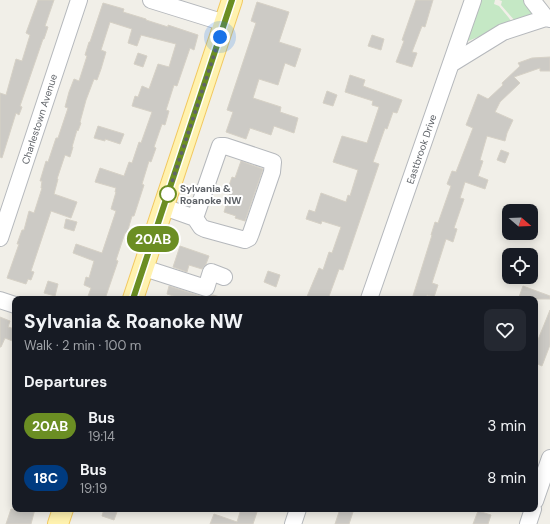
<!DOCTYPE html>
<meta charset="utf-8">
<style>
body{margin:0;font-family:"DM Sans",sans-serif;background:#242831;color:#f1f3f6;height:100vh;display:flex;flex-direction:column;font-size:15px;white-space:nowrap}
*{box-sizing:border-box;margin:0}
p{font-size:13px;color:#9ea1a6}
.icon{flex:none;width:22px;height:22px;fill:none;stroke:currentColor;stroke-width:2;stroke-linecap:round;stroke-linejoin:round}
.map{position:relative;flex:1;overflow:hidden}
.drawer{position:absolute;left:12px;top:296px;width:526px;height:216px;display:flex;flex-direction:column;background:#171b24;border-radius:8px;box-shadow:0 2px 10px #0003}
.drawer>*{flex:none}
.badge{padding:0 8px;border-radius:13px;font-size:14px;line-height:26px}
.needle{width:26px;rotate:109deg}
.fabs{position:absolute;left:502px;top:204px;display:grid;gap:8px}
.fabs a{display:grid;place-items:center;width:36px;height:36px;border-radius:8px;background:#171b24;box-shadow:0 2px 10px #0003;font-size:20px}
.you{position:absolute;width:20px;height:20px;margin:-10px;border:3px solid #fff;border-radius:50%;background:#1a73e8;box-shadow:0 0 0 6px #1a73e833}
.map>.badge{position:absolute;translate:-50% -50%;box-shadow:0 0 0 2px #fff}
h2{padding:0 12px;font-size:15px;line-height:36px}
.round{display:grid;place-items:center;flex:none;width:42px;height:42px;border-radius:8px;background:#242831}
.head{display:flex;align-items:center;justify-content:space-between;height:68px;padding:0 12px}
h1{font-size:19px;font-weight:800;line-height:30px}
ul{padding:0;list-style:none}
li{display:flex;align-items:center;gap:12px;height:52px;padding:0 12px}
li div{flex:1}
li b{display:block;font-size:15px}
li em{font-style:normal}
li .badge{min-width:44px;font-weight:700;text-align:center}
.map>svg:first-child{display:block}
</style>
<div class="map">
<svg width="550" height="524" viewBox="0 0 550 524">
<rect width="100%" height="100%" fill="#f1efe8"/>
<path fill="#c5e8c5" d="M478,0H495L494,4L499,6L513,23L468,41L465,36Z
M499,0H526L539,15L516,22L501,5L502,1Z"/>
<path fill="#cccac5" stroke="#d6d1c6" d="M38,0H54L45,26L48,27L44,39H43L20,106L22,107L19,115L16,113L2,158L0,157V93L6,95L16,59L22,61L30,35L26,33Z
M416,0H433L425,27L422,26L412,52L417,53L412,67L396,62L404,41L402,40Z
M257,2L289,12L279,42L301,49L295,67L285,63L278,85L259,79L253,98L281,107L280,112L298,118L294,133L274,126L271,135L250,128L246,139L226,132L233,112L227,110L256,23L251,21Z
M103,3L124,9L123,12L146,19V20L168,27V25L198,35L194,50L190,48L177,86L174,85L166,110L169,111L165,125L162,124L154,147L156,148L151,162L149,161L142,184L144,185L134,216H132L127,233H125L116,260L118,261L105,299H87L91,288L84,285L86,277L89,278L94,261L73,253L76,244L102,253L116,211L111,209L116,192H115L116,188L95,182L100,168L124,176L129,162L132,163L139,142L141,143L152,112L132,106L135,96L138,97L142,86L149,89L158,64L169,67L176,44L141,35L137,46L128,43L132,29L110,22L101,50L106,52L101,69L97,80L94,79L86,100L80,122L81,123L78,131L77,130L72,147H73L70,157L65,155L57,179H58L54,194L77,202L71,218L51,211L31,271L34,272L31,280L28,279L26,284L7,278L19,244H17L22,230H24L29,211L34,213L42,188H41L42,181H40L46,161L48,162L56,138H58L68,108L65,107L69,92L74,79L79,81L87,56L85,55L89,42H90Z
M372,35L384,39L381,50L368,46Z
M138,53L147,56L143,67L134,64Z
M550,57V71H540V68L514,77L520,83L500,102L495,112L513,120L507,133L505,141L487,136L480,160L483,161L478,176L488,180L485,189L465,182L460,198L464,199L454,228L457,229L453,242L446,239L432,283L438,285L434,297L427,295L426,299H412L432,235H431L435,222L438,223L451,186L447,184L452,171L456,172L473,128L466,125L478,94L488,99L503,85L502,83L520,66L518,63L532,58Z
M350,75L365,80L363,86L402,100L397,113L393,112L387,129L385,128L373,162L379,164L343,270L339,269L328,299H306L319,268L323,270L329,252L332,253L341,227L322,221L321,224L306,219L309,210L315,212L321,193L346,202L348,195L350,196L358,170L333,162L342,136L367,143L379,107L372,105L373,101L345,92Z
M327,91L337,95L333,106L323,103Z
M98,126L124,134L120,144L105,139V141L94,138Z
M501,150L509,153L505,163L497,160Z
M241,161L263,169L245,221L235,218L236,216L224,212L230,192L227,191L232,177L235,178Z
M66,219L77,222L74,231L64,228Z
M180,246L209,256L206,264L202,269L189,265L187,272L173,267Z
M268,271L280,275L276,287L264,282Z
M48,281L58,284L55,296L44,293Z
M169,286L203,297H208L213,295L220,297V299H183L167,294Z
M523,286L550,296V299H524L519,297Z
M550,310V345L542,366L535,363V347Z
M0,317L10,321L8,327L15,329V342L5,338L1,347H0Z
M11,509H35L31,524H6Z
M104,509H118L114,520L102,516Z
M241,509H258L253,524H210L214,514L237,522Z
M340,509H354L349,524H335Z
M478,511L491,515L488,524H473Z"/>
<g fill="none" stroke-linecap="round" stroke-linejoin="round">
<defs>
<path id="minor" d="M151,0L225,23
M532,0L546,18L550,19
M451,64L503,32L546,18
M164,207L195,218L201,227L205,229L245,240L249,238L251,233L272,172L273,162L225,146H220L195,218
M0,238L79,0
M144,268L206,288L211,272L224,277
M369,299L473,0
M0,300L15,305
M535,501L550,458
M293,524L298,509
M528,524L533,509"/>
<path id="major" d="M133,299L232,0
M58,524L63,509"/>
</defs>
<use href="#minor" stroke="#b5b8bc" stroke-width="18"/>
<use href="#major" stroke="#f2c960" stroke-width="22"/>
<use href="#minor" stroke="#fff" stroke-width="16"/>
<use href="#major" stroke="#fff2af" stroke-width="20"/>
</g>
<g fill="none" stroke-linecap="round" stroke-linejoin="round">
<defs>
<path id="line" d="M133,299L232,0"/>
</defs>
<use href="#line" stroke="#fff" stroke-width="9"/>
<use href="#line" stroke="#6b8e23" stroke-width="6"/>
<path stroke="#5f6368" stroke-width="4" stroke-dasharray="0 7.2" d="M168,194L220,37"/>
</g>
<circle fill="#fff" stroke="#6b8e23" stroke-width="2" cx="168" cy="194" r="8"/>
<g text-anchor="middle" stroke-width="4" stroke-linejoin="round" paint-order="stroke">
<g font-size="10" fill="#5f6368" stroke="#fff">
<text transform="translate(39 119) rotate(-72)" y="4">Charlestown Avenue</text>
<text transform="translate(421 149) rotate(-71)" y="4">Eastbrook Drive</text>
</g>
<g font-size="10" font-weight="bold" fill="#5f6368" stroke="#fff" text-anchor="start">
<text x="180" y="192">Sylvania &amp;<tspan x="180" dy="12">Roanoke NW</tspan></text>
</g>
</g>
</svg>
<div class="fabs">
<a><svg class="needle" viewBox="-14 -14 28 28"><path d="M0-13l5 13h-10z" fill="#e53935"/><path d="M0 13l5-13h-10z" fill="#9ea1a6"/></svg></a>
<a><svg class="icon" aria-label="locate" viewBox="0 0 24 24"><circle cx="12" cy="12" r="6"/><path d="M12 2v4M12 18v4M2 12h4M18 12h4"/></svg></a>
</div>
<div class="you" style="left:220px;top:37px"></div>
<b class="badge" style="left:153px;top:239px;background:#6b8e23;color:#fff">20AB</b>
<section class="drawer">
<div class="head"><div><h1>Sylvania &amp; Roanoke NW</h1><p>Walk · 2 min · 100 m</p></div><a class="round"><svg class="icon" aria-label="heart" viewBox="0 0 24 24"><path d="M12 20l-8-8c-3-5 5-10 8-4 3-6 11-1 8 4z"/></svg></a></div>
<h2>Departures</h2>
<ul>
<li><span class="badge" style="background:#6b8e23;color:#fff">20AB</span><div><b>Bus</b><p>19:14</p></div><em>3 min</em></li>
<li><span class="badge" style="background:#003b80;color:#fff">18C</span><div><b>Bus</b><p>19:19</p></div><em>8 min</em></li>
</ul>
</section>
</div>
